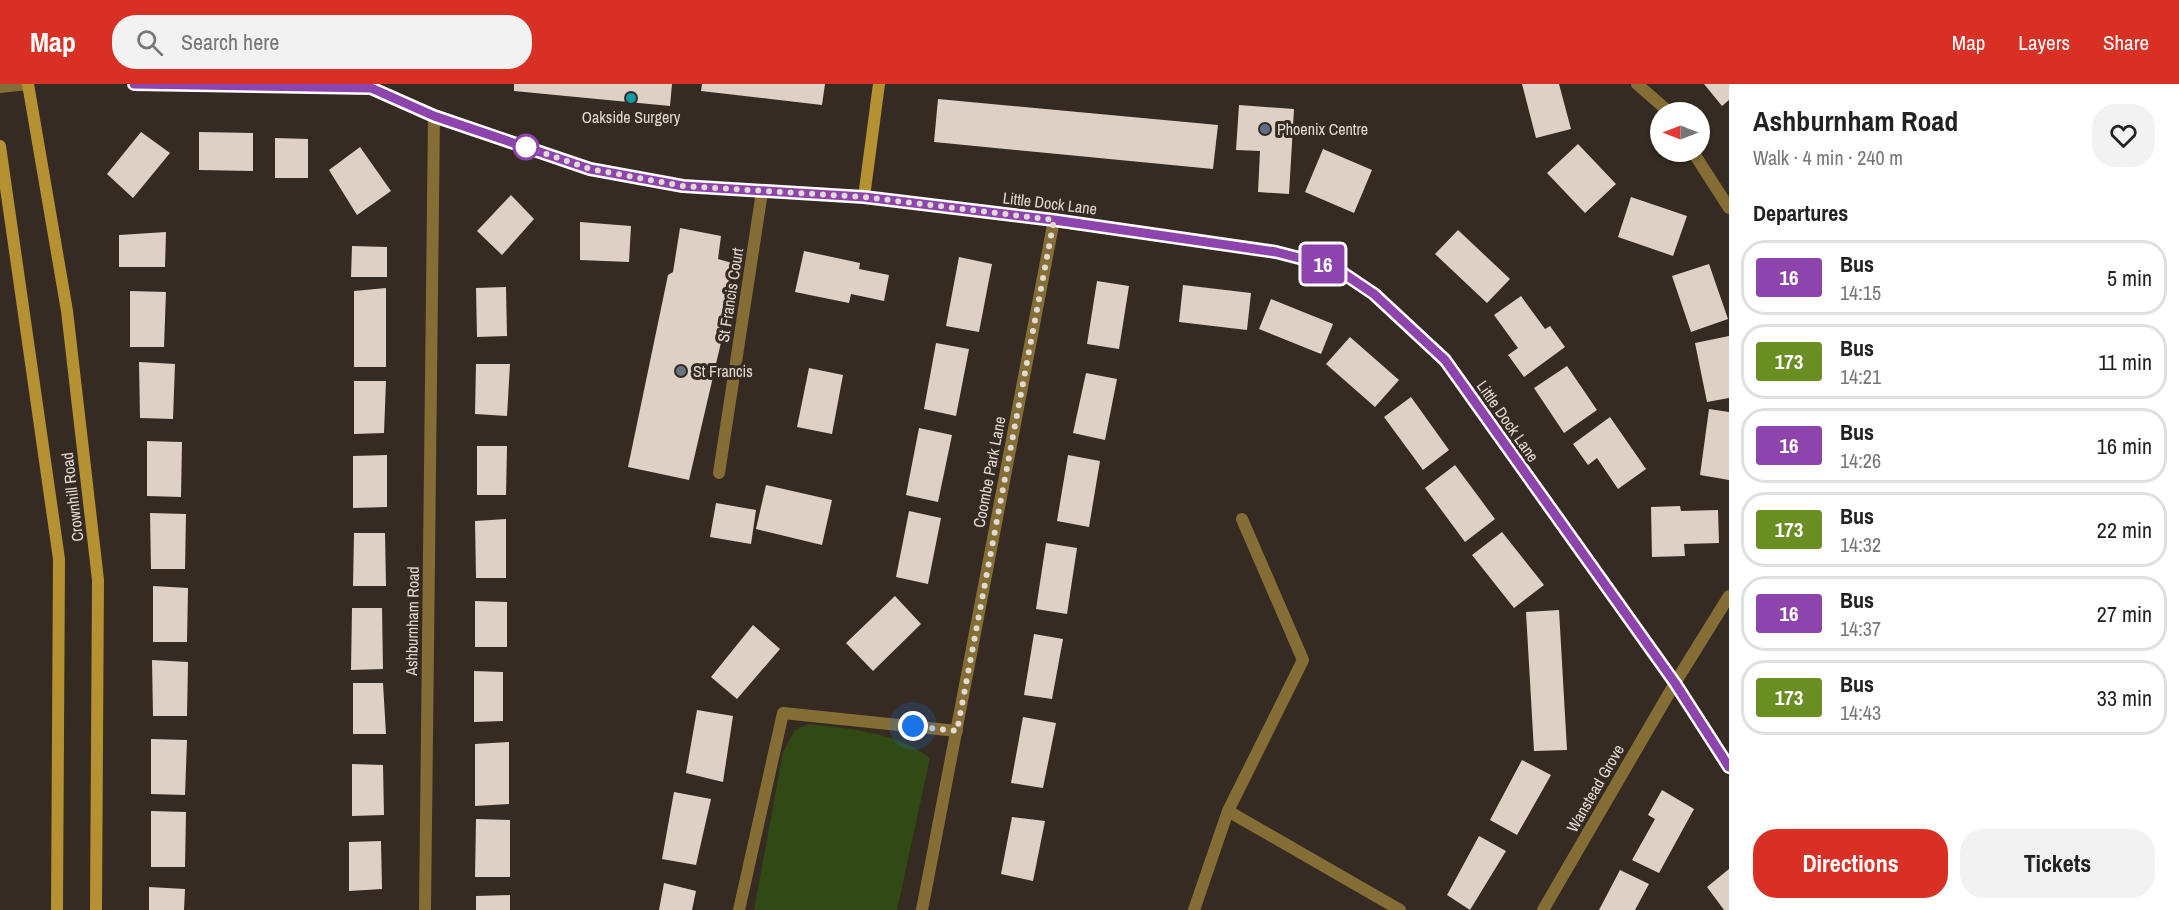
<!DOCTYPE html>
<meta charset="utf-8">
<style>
body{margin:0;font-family:"Archivo Narrow",sans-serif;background:#f2f2f2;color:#222;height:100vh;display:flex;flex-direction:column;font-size:22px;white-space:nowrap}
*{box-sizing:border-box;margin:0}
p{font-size:20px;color:#767676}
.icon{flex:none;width:33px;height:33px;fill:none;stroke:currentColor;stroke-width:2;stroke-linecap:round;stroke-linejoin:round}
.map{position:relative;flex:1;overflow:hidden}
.panel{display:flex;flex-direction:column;background:#fff;width:450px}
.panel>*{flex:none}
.badge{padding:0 12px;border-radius:4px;font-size:21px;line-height:39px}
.needle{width:39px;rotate:270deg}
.buttons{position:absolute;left:1650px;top:18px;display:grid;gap:12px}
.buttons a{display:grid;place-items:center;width:60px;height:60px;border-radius:50%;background:#fff;box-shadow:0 2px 4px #0004;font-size:30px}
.you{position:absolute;width:30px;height:30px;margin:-15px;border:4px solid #fff;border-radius:50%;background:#1a73e8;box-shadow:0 0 0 9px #1a73e833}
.map>.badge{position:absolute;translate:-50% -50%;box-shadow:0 0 0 3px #fff}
h2{padding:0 24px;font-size:22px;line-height:54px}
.round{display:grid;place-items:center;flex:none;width:63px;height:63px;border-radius:24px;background:#f2f2f2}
.summary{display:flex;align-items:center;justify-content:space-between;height:102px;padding:0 24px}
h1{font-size:28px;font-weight:700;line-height:45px}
.button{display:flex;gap:12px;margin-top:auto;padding:12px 24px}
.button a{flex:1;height:69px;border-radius:24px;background:#d93025;color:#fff;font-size:24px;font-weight:700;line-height:69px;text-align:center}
.button a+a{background:#f2f2f2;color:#222}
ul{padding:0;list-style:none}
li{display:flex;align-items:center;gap:18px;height:75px;margin:0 12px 9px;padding:0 12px;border:3px solid #e0e0e0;border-radius:24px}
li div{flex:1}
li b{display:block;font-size:22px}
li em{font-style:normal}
li .badge{min-width:66px;font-weight:700;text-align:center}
header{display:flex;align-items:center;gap:36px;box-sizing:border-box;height:84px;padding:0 30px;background:#d93025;color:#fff}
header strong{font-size:28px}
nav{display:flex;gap:33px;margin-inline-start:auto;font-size:21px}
.search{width:420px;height:54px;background:#f2f2f2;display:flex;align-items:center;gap:15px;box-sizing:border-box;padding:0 21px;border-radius:24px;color:#767676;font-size:22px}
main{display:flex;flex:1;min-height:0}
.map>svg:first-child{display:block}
</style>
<header>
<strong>Map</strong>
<div class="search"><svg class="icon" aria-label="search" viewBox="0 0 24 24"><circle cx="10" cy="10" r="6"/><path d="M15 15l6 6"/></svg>Search here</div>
<nav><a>Map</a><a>Layers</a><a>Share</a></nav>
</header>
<main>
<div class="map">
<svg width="1729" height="826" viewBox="0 0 1729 826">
<rect width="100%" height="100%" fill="#352b22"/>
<path fill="#314913" d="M809,640C850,645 897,648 930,674L897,826H754L783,668L795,646Z"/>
<path fill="#ded0c4" d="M514,0H672L670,22L514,7Z
M702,0H825L822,21L701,7Z
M1522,0H1559L1571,45L1536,54Z
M1704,0H1729V16L1722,22Z
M938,15L1218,41L1213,85L934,58Z
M1239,21L1294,25L1289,110L1258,108L1260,67L1236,66Z
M141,48L170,69L133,114L107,90Z
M199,48L253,49V87L199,86Z
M275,54L308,55V94H275Z
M1578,60L1616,100L1585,129L1547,89Z
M360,63L391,107L357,131L329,86Z
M1323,65L1372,86L1354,129L1305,108Z
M511,111L534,135L502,171L477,147Z
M1631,113L1687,132L1673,172L1618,153Z
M580,138L631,142L629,178L580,176Z
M680,144L721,152L718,175L739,181L689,396L628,383L668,191L673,188Z
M1458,146L1510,195L1487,219L1435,170Z
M166,148L165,183H119V151Z
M352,162L387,163V193H351Z
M804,167L860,179L859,185L889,191L884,217L851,210L849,219L795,208Z
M959,173L992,180L979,248L946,242Z
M1709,180L1728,235L1691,248L1672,192Z
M1097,197L1129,202L1119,265L1087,260Z
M1183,201L1251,209L1247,246L1179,238Z
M506,203L507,252L477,253L476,204Z
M386,204V283H354V207Z
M130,207L166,208L164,263H130Z
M1521,212L1545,245L1550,242L1565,263L1524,293L1508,271L1518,264L1494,231Z
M1271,215L1333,240L1321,270L1259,245Z
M1729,252V314L1707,318L1695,259Z
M1350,253L1399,296L1375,323L1326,280Z
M936,259L969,265L956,332L924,325Z
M139,278L175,280L173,335L140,334Z
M476,280H510L507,332L475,330Z
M1567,282L1597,326L1564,349L1534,304Z
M809,284L843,291L832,350L797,343Z
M1086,289L1117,295L1105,356L1073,349Z
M354,297H386L384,349L354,350Z
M1411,313L1449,366L1423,386L1384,333Z
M1709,325L1729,328V396L1700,391Z
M1610,333L1646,385L1618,405L1597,374L1588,381L1573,360Z
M919,344L952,351L938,418L906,411Z
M147,357L182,358L181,413L147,412Z
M477,362H507L506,411H477Z
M387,371V423L353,424V372Z
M1068,371L1100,377L1089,443L1057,437Z
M1455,381L1495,435L1465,458L1425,404Z
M766,401L832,416L822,461L756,445Z
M716,419L756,426L751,460L710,453Z
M1680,422L1681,427L1718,426L1719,459L1684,460L1685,472L1652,473L1651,423Z
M909,427L941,434L928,500L896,493Z
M150,429L186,430L185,485H151Z
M506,435V494H476L475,437Z
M1502,448L1544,501L1514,524L1472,471Z
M354,449H385L386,502H353Z
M1046,459L1077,464L1067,530L1036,525Z
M153,502L188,504L187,558H153Z
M895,512L921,540L873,587L846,559Z
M475,517L507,518V563H475Z
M352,524H382L383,585L351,586Z
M1559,526L1567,666L1534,667L1526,528Z
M753,541L780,565L737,615L711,593Z
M1034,550L1063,555L1052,615L1024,611Z
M152,576L188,578L187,632H153Z
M474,587L503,588V637L474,638Z
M353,599H383L386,650H353Z
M697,626L733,632L723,698L686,689Z
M1023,633L1056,639L1043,704L1011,699Z
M151,655L187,656L185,711L151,710Z
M509,658V720L475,722V660Z
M1522,676L1551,691L1517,751L1490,736Z
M352,680L383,681L384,731L352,732Z
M1662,706L1694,725L1659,789L1632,776L1655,735L1648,731Z
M674,708L711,715L696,781L662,775Z
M151,727L186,728L185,783H151Z
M1012,733L1045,737L1033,797L1001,790Z
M476,735L510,736V793H475Z
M1479,752L1506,767L1470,826L1447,811Z
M381,757L382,805L349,807V758Z
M1729,785V826H1724L1707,803Z
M1620,786L1649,800L1635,826H1599Z
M664,799L696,807L692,826H659Z
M149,803L185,805L184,826H149Z
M510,811V826H476V812Z"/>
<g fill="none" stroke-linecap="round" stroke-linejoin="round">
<path stroke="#856e36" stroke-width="12" d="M134,0L371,4L434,31L590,85L683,102L864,113L1054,136L1277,168L1334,183L1374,210L1445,276L1675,599L1729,683
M1637,0L1669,28
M0,3L28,0
M1693,68L1729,124
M719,389L762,108
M1228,727L1400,826
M425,826L434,31
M739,826L783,629L957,647
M922,826L1054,136
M1194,826L1228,727L1303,576L1242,435
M1543,826L1675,599L1729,512"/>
<path stroke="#b69131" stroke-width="12" d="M28,0L67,227L98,496L96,826
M0,62L59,475L57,826
M864,113L879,0"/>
</g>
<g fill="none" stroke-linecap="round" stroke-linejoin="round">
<defs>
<path id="line" d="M134,0L371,4L434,32L590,85L683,102L864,113L1054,136L1276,168L1334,183L1374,210L1445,276L1675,599L1729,683"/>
</defs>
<use href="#line" stroke="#fff" stroke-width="14"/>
<use href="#line" stroke="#8e44ad" stroke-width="9"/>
<path stroke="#e1dad4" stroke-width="6" stroke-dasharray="0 10.8" d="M526,63L590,85L683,102L864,113L1054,136L957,647L913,642"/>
</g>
<circle fill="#0f9aa8" stroke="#352b22" stroke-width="2" cx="631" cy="14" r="6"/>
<circle fill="#5c6f8a" stroke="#352b22" stroke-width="2" cx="1265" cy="45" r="6"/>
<circle fill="#fff" stroke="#8e44ad" stroke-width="3" cx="526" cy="63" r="12"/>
<circle fill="#6b7280" stroke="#352b22" stroke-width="2" cx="681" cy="287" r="6"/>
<g text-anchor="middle" stroke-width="6" stroke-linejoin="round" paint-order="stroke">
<g font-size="16" fill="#e1dad4" stroke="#352b22" text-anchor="start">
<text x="631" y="39" text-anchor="middle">Oakside Surgery</text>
<text x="1277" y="51">Phoenix Centre</text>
<text x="693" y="293">St Francis</text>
</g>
<g font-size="16" fill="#e1dad4" stroke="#352b22">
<text transform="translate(1050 119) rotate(7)" y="6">Little Dock Lane</text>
<text transform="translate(730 211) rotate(-81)" y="6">St Francis Court</text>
<text transform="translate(1508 337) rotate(55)" y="6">Little Dock Lane</text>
<text transform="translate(989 388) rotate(-79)" y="6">Coombe Park Lane</text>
<text transform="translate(72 413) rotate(-97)" y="6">Crownhill Road</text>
<text transform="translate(412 537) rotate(-89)" y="6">Ashburnham Road</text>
<text transform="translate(1595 704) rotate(-60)" y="6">Wanstead Grove</text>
</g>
</g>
</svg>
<div class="buttons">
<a><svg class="needle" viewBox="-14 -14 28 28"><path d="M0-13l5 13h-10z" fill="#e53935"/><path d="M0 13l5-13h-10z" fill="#767676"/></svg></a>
</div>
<div class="you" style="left:913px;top:642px"></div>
<b class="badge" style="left:1323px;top:180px;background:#8e44ad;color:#fff">16</b>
</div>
<section class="panel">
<div class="summary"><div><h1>Ashburnham Road</h1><p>Walk · 4 min · 240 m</p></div><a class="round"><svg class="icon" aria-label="heart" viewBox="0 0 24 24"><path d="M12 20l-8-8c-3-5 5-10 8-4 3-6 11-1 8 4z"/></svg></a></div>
<h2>Departures</h2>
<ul>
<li><span class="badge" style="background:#8e44ad;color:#fff">16</span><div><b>Bus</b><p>14:15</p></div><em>5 min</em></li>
<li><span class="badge" style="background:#6b8e23;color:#fff">173</span><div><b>Bus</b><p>14:21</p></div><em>11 min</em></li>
<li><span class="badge" style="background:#8e44ad;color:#fff">16</span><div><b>Bus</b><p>14:26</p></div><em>16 min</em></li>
<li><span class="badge" style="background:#6b8e23;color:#fff">173</span><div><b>Bus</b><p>14:32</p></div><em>22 min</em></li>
<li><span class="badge" style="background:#8e44ad;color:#fff">16</span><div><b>Bus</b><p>14:37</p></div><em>27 min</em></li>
<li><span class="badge" style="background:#6b8e23;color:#fff">173</span><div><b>Bus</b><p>14:43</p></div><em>33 min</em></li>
</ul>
<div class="button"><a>Directions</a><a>Tickets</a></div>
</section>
</main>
